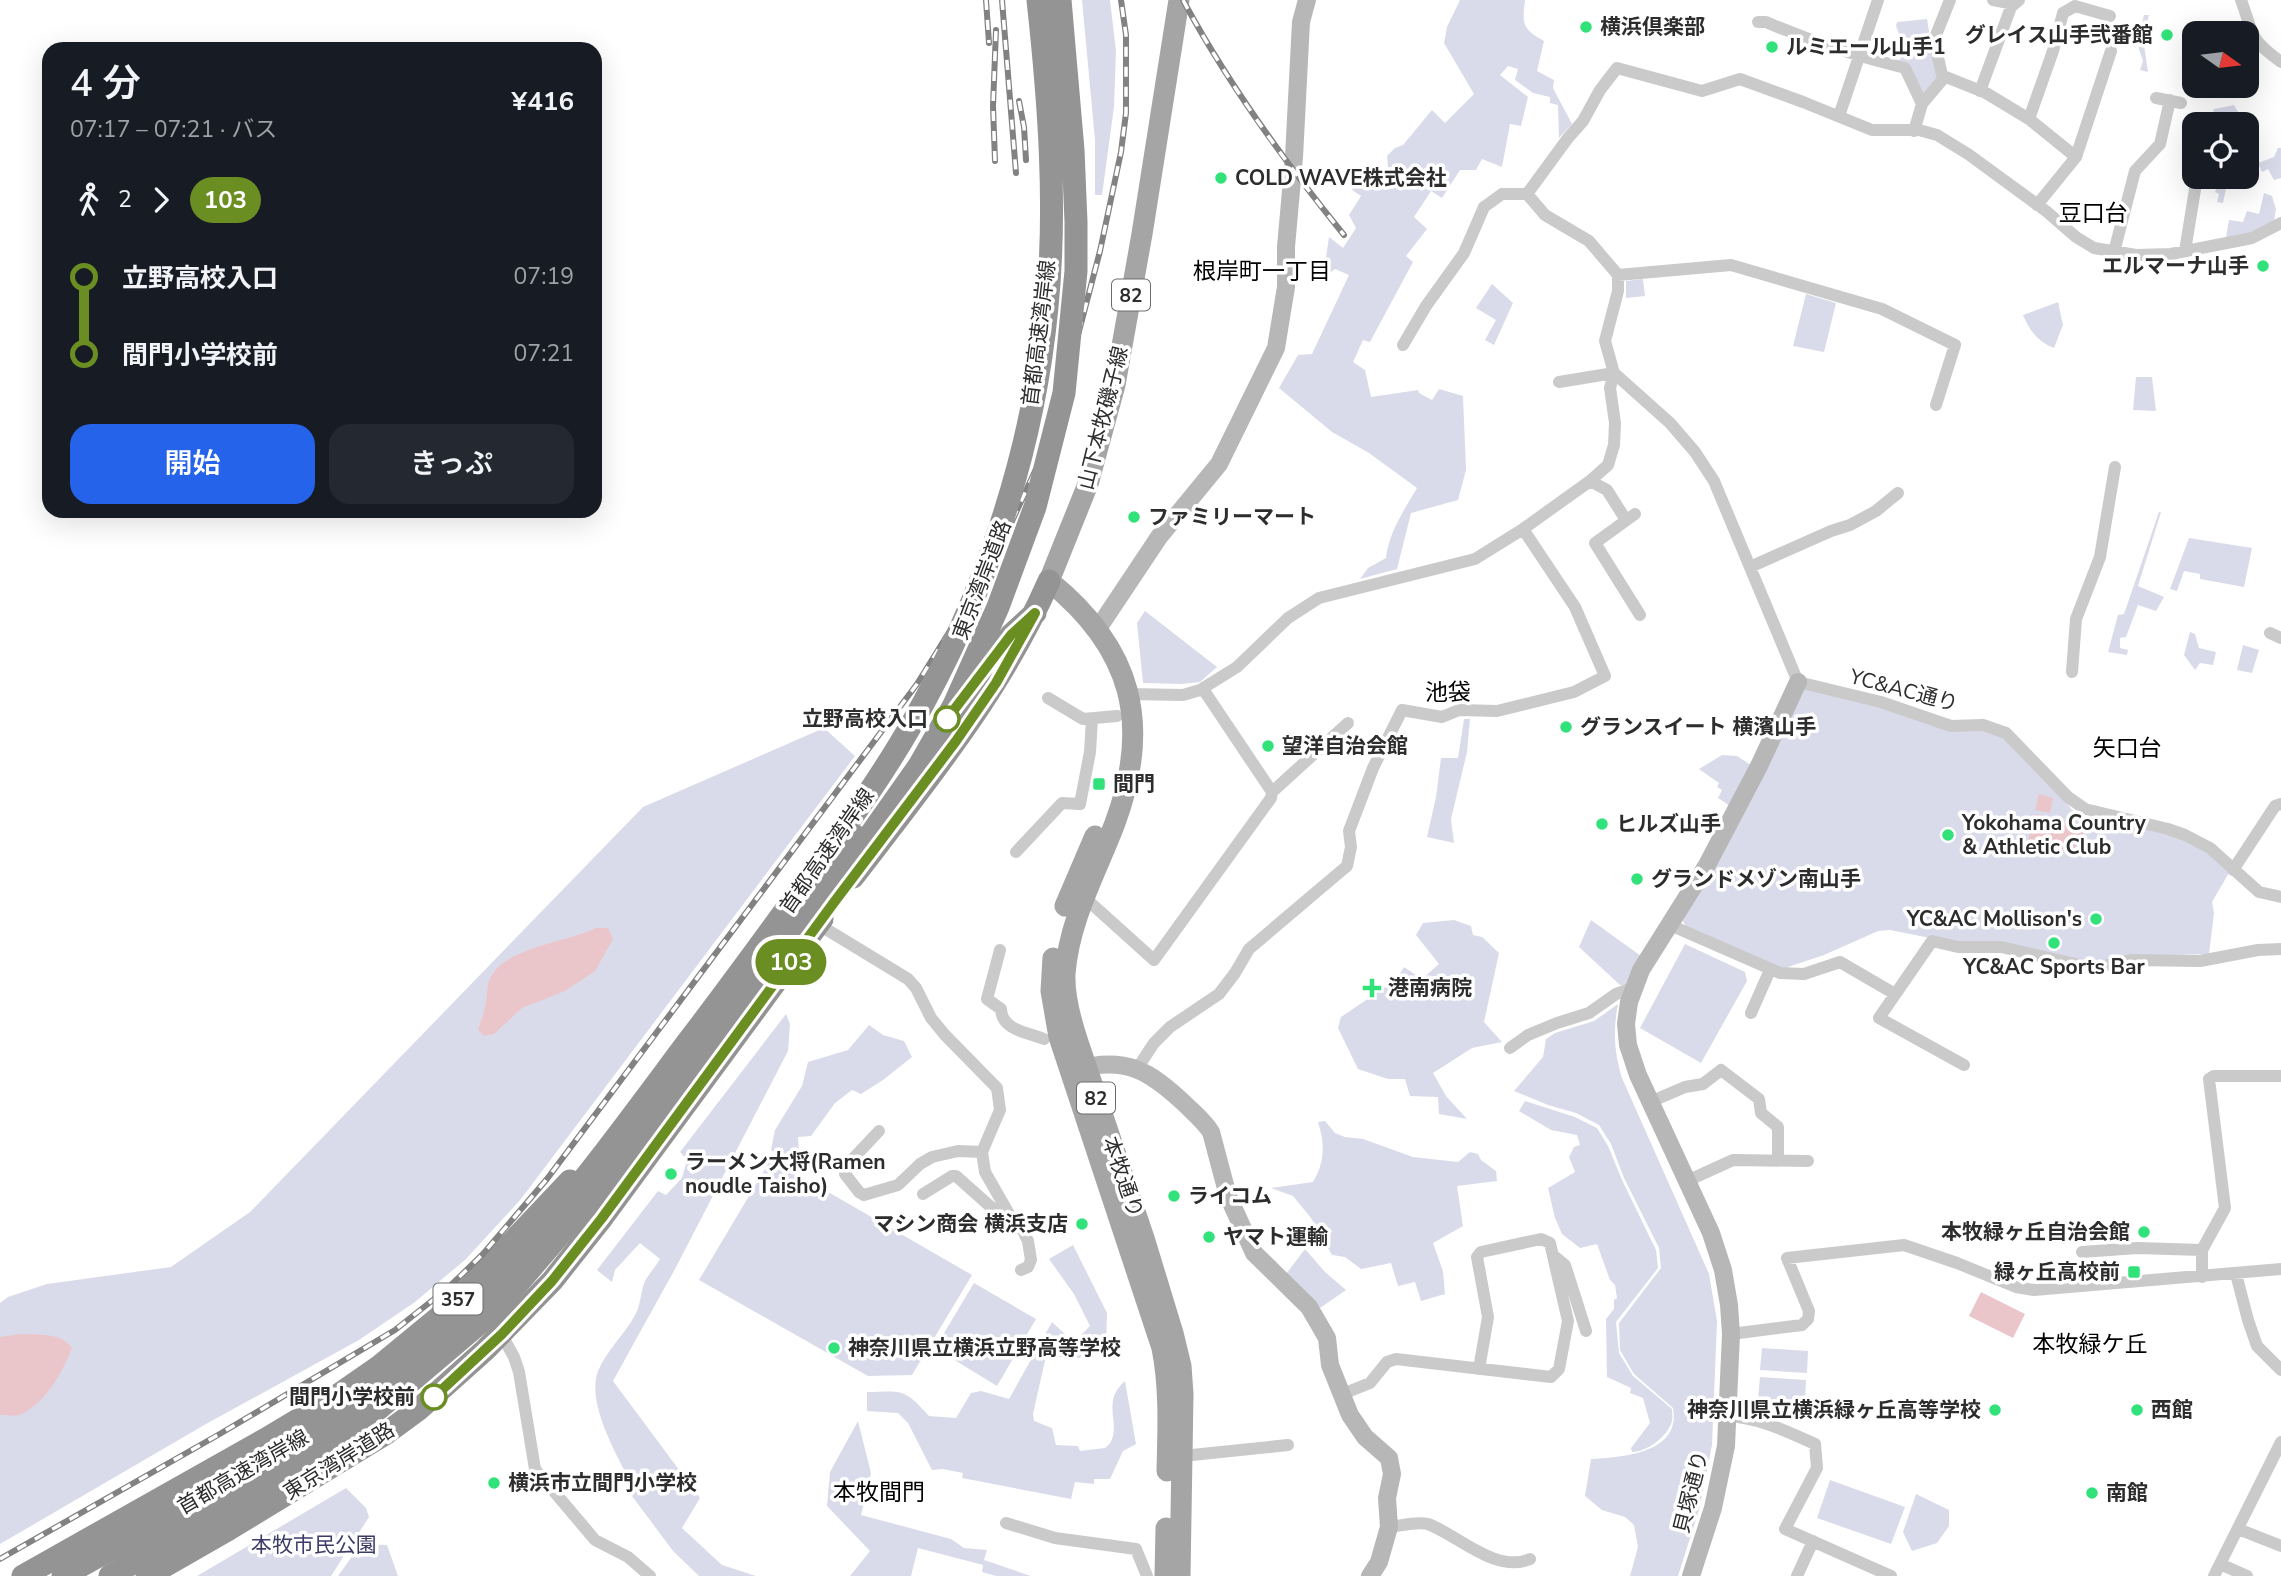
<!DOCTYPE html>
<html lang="ja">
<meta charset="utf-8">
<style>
body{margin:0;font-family:"Nunito Sans","Noto Sans JP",sans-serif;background:#242831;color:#f1f3f6;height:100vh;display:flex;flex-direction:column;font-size:26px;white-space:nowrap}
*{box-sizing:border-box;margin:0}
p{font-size:23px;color:#9ea1a6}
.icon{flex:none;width:38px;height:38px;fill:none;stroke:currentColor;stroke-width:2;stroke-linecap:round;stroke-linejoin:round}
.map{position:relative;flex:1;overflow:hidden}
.details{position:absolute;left:42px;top:42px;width:560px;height:476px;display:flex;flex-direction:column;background:#171b24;border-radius:21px;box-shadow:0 7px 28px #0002}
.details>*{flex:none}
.badge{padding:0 14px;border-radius:23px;font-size:24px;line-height:46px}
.needle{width:46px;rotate:104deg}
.tools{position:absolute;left:2182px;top:21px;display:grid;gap:14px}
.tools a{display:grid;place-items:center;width:77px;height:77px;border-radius:14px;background:#171b24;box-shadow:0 7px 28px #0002;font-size:35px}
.map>.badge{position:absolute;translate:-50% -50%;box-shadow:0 0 0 4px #fff}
.legs{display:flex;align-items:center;gap:10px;height:77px;padding:0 28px;font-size:23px}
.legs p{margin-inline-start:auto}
.overview{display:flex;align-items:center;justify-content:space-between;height:119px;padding:0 28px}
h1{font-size:38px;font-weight:600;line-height:52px}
.cta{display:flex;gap:14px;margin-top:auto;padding:14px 28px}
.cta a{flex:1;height:80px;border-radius:21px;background:#2563eb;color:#fff;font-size:28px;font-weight:600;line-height:80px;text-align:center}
.cta a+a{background:#242831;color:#f1f3f6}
ul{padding:0 28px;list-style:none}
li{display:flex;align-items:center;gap:24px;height:77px;font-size:26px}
li i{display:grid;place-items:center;width:10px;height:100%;margin:0 9px;background:currentColor}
li i::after{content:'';width:18px;height:18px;margin:-9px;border:5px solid;border-radius:50%;background:#171b24}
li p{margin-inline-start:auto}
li:first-child i{background:linear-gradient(#0000 50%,currentColor 0)}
li:last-child i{background:linear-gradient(currentColor 50%,#0000 0)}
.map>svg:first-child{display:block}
</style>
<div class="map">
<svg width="2281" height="1576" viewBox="0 0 2281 1576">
<rect width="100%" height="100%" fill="#fff"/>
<path fill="#dadbea" d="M1082,0H1110L1116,51L1114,107L1102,195H1095V140Z
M1460,0H1525C1522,24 1522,29 1544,41L1537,71L1554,80L1553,88L1572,124L1559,138L1558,105L1550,103V97L1533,93L1515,80L1518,69L1508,66L1500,75L1528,97L1521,126L1510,124L1502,167L1482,159L1476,170H1460L1442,198L1431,191L1414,217L1427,229L1406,256L1413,262L1370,342L1363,340L1353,362L1365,370L1371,397L1418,390L1419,393L1432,400L1439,389L1463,396L1466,470L1458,500L1411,513L1397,569L1360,579L1368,568L1386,558C1389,532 1404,510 1417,488L1369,453L1332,432L1279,388L1298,355L1312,354L1349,275L1335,269L1331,272L1324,271L1329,237L1343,248L1356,228L1349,215L1361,196L1352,190L1372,164L1382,170L1388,167L1387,156L1395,148L1403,145L1432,110L1445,123L1474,94L1444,43L1447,27Z
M2144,15H2149L2143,38L2148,72L2140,70L2143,61L2137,43Z
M1927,19L1937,78L1923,95L1900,61L1902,42L1896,26L1897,22Z
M2234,105L2245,124H2210L2214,109Z
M2278,148H2281V178L2274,180L2268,169L2262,172L2258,163L2274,157Z
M2204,177H2238L2241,187L2227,184L2223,203L2217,202L2219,194L2215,192L2217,187L2203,182Z
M2264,193L2272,196L2276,209L2274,222L2255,232L2226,237L2229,220L2243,222L2247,211L2259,214Z
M1643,279L1645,296L1626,298V281Z
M1492,284L1513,303L1494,345L1485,340L1496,320L1476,308Z
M1806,294L1836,303L1824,352L1793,346Z
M2058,302L2063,325L2054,348C2037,341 2030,331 2023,315Z
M2136,377H2152L2156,411L2133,410Z
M2159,512H2161L2138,586L2164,597L2156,611L2138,605L2126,637L2120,638V648L2128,650L2127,655L2108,652L2118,615L2124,614Z
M2189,538L2252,548L2244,587L2200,579V574L2184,571L2177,591L2170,589Z
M1145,611L1217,667L1200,682L1181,684L1143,683L1137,623Z
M2190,632L2195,634L2199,648L2216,652L2213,665L2200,663L2195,670L2184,655Z
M2243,645L2259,650L2252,673L2237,670Z
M1806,689L2002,736L2057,790L2072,810L2091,820H2109L2147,828L2189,841L2204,850L2230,871L2212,902L2214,913L2209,954L2131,956L2086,965L1960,944L1890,930L1878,931L1824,955L1782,969L1688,929L1682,920L1799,692Z
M1464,719H1470L1467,752L1451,819L1454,843L1427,837L1436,797L1441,758H1458Z
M824,728L855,756L521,1199L466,1259L415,1302L359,1340L206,1424L0,1544V1303L8,1297L47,1284L171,1267L250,1212L643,807Z
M1722,755L1737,756L1754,767L1730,806L1718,798L1722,790L1717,787L1719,783L1699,769Z
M1454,920L1471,926L1473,935L1482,937L1499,953L1484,1022L1502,1042L1472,1048L1433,1073L1446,1096L1467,1119L1439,1114L1438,1097L1410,1096L1405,1079H1388L1358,1069L1338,1028L1341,1017L1396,980L1404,967L1422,979L1439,964L1416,935L1423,923Z
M1591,920L1641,956L1629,985H1620L1579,947Z
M1685,944L1745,972L1747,981L1701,1063L1640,1028Z
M1618,1004C1613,1030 1614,1052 1622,1078L1709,1274L1717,1321L1712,1445L1699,1510L1678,1576H1630L1638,1547L1634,1525L1625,1517L1602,1510L1585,1496L1591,1459C1624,1457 1681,1453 1673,1408L1634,1374L1620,1350L1619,1323L1661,1268L1659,1248L1624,1178L1611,1144L1599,1125L1576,1113L1548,1105L1514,1091L1543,1057L1546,1039L1555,1033L1594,1021Z
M786,1014L790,1024L788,1051L675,1269L613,1381L700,1498L682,1528L722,1565L756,1576H699L673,1551L632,1496L635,1492C621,1461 585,1405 598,1371C607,1350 623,1336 634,1317C641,1306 640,1293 645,1281C649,1274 656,1266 660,1259L640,1243L615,1270L612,1282L597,1270L658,1191L666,1195L682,1178L687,1160L680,1152Z
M869,1025L883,1035L904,1041L912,1057L883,1080L861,1094L852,1090L835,1103L811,1136L798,1137L800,1167L771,1150L775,1130L802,1086L808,1062L848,1050Z
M1525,1101L1575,1117L1597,1128L1608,1146L1622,1180L1656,1250L1658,1268L1616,1322L1619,1353L1633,1376L1672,1409C1672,1413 1673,1417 1672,1421C1668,1436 1647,1452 1632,1452L1631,1448L1650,1423L1643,1398L1630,1393L1631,1388L1607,1377L1606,1319L1614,1309V1300L1617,1298L1615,1285L1610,1280L1597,1244L1580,1248L1562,1234L1555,1218L1548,1188L1575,1172L1569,1157L1574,1147L1580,1145L1577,1135L1551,1130L1519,1111Z
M1325,1121L1335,1133L1345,1137L1363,1139L1413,1157L1458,1162L1470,1152L1478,1154L1481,1160L1496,1171L1497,1181L1457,1186L1463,1226L1433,1243L1443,1271L1445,1294L1421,1301L1415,1282L1398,1286L1391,1263L1361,1269L1345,1257L1332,1255L1311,1218L1293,1196L1271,1188L1313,1182C1325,1162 1325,1144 1318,1122Z
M771,1159L972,1275L912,1375L868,1376L699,1280Z
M1073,1245L1107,1313L1106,1343L1090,1340L1080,1358L1046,1356L1033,1414L1034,1421L1052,1428L1056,1445L1078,1446L1080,1451L1105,1448C1108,1445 1111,1443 1112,1439C1119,1420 1102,1401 1125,1381L1136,1444L1123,1451L1110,1479H1094V1484L1075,1482L1071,1499L962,1478L963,1473L943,1469L932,1470L908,1423L898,1413L867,1411V1392C903,1391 904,1388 929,1416L956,1418L971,1393L981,1391L1009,1399L1052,1322L1068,1337L1078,1338L1090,1326L1074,1294L1049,1259Z
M1305,1249L1325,1272L1346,1290L1317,1310L1286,1274Z
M974,1283L1036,1319L997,1386L935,1348Z
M1762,1348L1808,1351L1807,1373L1760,1370Z
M1760,1377L1806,1380L1805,1402L1758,1399Z
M858,1421L871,1473L861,1515L951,1539L964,1548L987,1550L984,1560L1031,1576H996L982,1572L983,1565L918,1548L911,1576H850L870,1551L827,1506L830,1472Z
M1830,1480L1905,1507L1891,1544L1817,1518Z
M346,1488L366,1508L369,1517L331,1576H197Z
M1916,1494L1949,1510V1526L1937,1543L1912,1551L1903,1532Z
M361,1544L387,1545L398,1576H338Z"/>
<path fill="#eac6cb" d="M2039,794L2053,798L2050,813L2035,810Z
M2035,814L2085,826L2078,853L2028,841Z
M596,928H608L613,939L595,971L565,991L522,1008L494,1034L484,1036L478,1030C481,1021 484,1012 486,1003C487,996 487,987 489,981C502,947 566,943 596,928Z
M1981,1292L2025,1314L2013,1338L1969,1316Z
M21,1334C40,1335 60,1332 72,1348C62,1373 47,1401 22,1414C16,1417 7,1415 0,1415V1337Z"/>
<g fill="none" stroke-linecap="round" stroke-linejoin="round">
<path stroke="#cacaca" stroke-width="12" d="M1993,0L2014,4
M2241,0C2254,35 2248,38 2281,62
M1758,22H1766C1812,42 1856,56 1905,68L1922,104
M1943,79L1934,40L1950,0
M1980,91L2011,7L2019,0
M2156,98L2181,103
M1839,116L1878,0
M2029,119L2053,51L2063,13L2075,6L2110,16
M1914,131L1922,104L1943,79L1946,77L1986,93L2029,119L2076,157
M1527,194L1545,215L1589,241L1618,275V291L1605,341L1614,373L1670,423L1695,452L1714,481L1798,682L1881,702L1951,726L1983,725L2006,733L2068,797L2085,809L2168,829L2185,835L2210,848L2259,892L2281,897
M1527,194L1568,138L1583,121L1600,90L1617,68L1702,91L1740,79L1803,102L1872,130H1919L1937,135L1968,154L2046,211L2076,237L2094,248L2136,255L2171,254L2252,238L2281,223
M2037,205L2076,157L2111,51
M2185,251L2197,177
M2114,252L2135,171L2160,144L2170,100
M1618,275L1731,265L1882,309L1955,345L1936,405
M1403,345L1426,306L1464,253L1484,207L1502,194H1527
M1559,382L1614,373
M1590,481L1607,490L1626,520
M1635,514L1595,543L1640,615
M1750,567L1831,531L1850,525L1876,511L1898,493
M2270,633L2281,638
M2072,672L2076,619L2100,557L2115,467
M1203,689L1272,792
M1128,694L1183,695L1200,690L1237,667L1288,618L1319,598L1475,559L1523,529L1590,481L1608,465L1614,445L1615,423L1610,388L1614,373
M1048,698L1083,719L1117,716
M1016,852L1062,803L1080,804L1090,752L1092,719
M2233,870L2275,806L2281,804
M1084,897L1154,960L1271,798L1272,792L1348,723
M816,923L908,979L916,988L931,1018L945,1035L997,1088L1000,1110L982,1152L985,1172L1009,1214L1023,1231L1028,1241L1031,1260L1028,1267L1021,1270
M1670,925L1780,973L1804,974L1840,962L1895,994
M1000,950L987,999L1001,1009C1002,1030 1026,1032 1044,1039
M1751,1013L1770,970
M1510,1048L1528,1035L1557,1023L1589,1013L1616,994L1633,988
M1964,1065L1879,1018L1932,941L1958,947H2001L2093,968L2131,960L2200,961L2258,950L2281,949
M1137,1069L1154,1043L1170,1027L1219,994L1235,973L1249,949L1347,866L1351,847L1349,831L1373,768L1402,710L1442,717L1459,710L1497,711L1574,692L1605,676L1575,607L1523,529
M1650,1102L1685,1087L1703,1084L1721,1070L1759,1099L1761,1113L1778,1127V1159
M879,1131L847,1165L845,1174L859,1192L864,1195L898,1185L920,1164L932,1157L958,1151L982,1152
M1687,1181L1733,1160L1808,1161
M923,1194L952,1176H956L1010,1224
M2082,1252L2137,1248L2202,1250
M1553,1255L1565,1265L1586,1331
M2236,1274L2248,1320L2257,1346L2281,1370
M2202,1277V1250L2225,1208L2209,1079L2214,1076H2281
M499,1330L514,1357L519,1372L535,1469L595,1540L628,1557L650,1576
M1731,1334L1802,1325L1808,1319L1809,1311L1787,1258L1904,1245L1957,1263L2016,1287L2034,1290L2281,1269
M1340,1395L1370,1383L1387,1362L1396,1359L1551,1377L1559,1369L1568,1321L1550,1243L1541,1239L1481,1252L1477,1257L1488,1317L1479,1369
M1728,1416C1760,1418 1786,1431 1815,1444L1817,1468L1785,1529L1891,1576
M1182,1456L1288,1445
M1006,1523L1055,1538L1136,1549L1147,1576
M1389,1527C1400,1526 1417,1521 1428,1524C1458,1535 1496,1574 1530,1559
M2238,1529L2281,1546
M2220,1564L2247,1576
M1797,1576L1813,1541
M2214,1576L2281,1442"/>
<path stroke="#b7b7b7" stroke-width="18" d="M1097,630L1159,537L1219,464L1276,348L1286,287V247L1294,157L1301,22L1307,0
M1075,1070C1125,1055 1150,1071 1185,1104C1194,1113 1204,1121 1211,1132L1228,1196L1254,1253L1309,1307L1327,1338L1330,1365L1350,1415L1365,1437L1389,1458L1392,1474L1387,1498L1389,1527L1379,1562L1370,1576
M1691,1576L1713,1508L1726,1446L1731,1334L1729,1305L1723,1270L1711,1233L1638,1075L1628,1045L1626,1024L1629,1002L1641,970L1707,865L1759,766L1798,682"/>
<path stroke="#a5a5a5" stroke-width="21" d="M1179,0L1142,234L1115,385L1088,484L1049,581C1132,648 1152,723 1115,823C1096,873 1069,920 1065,974C1064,997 1071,1021 1078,1042L1144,1238L1173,1333L1181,1366L1183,1394L1180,1576
M1065,906L1095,836
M1053,958L1051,991L1059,1037L1162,1348C1170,1389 1168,1430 1167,1471
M1165,1576L1166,1528"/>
<path stroke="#949494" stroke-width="23" d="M961,701L1011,635L1035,613
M853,877C925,783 1001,691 1049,581
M777,940L857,837
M23,1576L266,1439L331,1400L380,1366L448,1310L570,1181
M147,1576L229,1529L385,1434L419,1409L485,1350L552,1281L602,1218L822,919"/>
<defs>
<path id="rail" d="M986,0L989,43
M1002,0L1016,173
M1183,0C1228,84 1284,161 1344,235
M1019,101L1024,127L1026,160
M995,161L993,106L996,30
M0,1559L218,1435L395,1330L448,1288L483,1254L547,1179L917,684L995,558L1042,456L1066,381L1100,251L1121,152L1126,113V35L1121,0"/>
</defs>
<use href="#rail" stroke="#828282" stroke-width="6"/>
<use href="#rail" stroke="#fff" stroke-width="3.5" stroke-dasharray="10" stroke-linecap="butt"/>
<path stroke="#949494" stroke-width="23" d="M63,1576C176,1511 299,1450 401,1369C515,1279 601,1158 687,1043C729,988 770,932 811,875C845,827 880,779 910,727C984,599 1033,454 1047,307C1057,206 1049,101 1038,0
M110,1576L273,1483L351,1432L495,1310L609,1177L833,888L919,766L954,705L998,607L1035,507L1064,393L1076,271V222L1073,150L1060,0"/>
</g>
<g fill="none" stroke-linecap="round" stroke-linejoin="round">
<defs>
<path id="line-1" d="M434,1397L502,1334L552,1281L602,1218L835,901L956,741L996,683L1035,613L1011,635L947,719"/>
</defs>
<use href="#line-1" stroke="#fff" stroke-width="16"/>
<use href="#line-1" stroke="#6b8e23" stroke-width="10"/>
</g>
<g fill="#31e179" stroke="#fff" stroke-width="2.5">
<circle cx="1586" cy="27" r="7"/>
<circle cx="2167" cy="35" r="7"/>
<circle cx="1772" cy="47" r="7"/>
<circle cx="1221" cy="178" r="7"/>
<circle cx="2263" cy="266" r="7"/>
<circle cx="1134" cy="517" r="7"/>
<circle cx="1566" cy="727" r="7"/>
<circle cx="1268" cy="746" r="7"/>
<rect x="1092" y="777" width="14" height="14" rx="3.5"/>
<circle cx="1602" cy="824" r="7"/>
<circle cx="1948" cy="835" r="7"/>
<circle cx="1637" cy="879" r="7"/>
<circle cx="2096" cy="919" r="7"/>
<circle cx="2054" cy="943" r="7"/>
<path d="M1368.5 977.5h7v7h7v7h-7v7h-7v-7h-7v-7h7z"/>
<circle cx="671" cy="1174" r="7"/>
<circle cx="1174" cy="1196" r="7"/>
<circle cx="1082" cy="1224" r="7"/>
<circle cx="2144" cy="1232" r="7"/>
<circle cx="1209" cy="1237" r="7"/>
<rect x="2127" y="1265" width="14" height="14" rx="3.5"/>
<circle cx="834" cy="1348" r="7"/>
<circle cx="1995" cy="1410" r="7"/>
<circle cx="2137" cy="1410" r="7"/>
<circle cx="494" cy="1483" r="7"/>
<circle cx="2092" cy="1493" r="7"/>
</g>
<g fill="#fff" stroke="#6b8e23" stroke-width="3.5">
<circle cx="947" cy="719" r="12"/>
<circle cx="434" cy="1397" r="12"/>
</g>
<g text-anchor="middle" stroke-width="7" stroke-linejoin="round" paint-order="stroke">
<g fill="#fff" stroke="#6c6c6c" stroke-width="2">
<rect x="1112" y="279.5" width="38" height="31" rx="5"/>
<rect x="1077" y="1082.5" width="38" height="31" rx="5"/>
<rect x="433.5" y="1283.5" width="49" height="31" rx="5"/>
</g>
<g font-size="19" font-weight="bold" fill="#2d2d2d">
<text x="1131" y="302">82</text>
<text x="1096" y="1105">82</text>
<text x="458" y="1306">357</text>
</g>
<g font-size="21" font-weight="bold" fill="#2d2d2d" stroke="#fff" text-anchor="start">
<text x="1600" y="34">横浜倶楽部</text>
<text x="2153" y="42" text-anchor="end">グレイス山手弐番館</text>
<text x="1786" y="54">ルミエール山手1</text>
<text x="1235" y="185">COLD WAVE株式会社</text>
<text x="2249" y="273" text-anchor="end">エルマーナ山手</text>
<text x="1148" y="524">ファミリーマート</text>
<text x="1580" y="734">グランスイート 横濱山手</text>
<text x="1282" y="753">望洋自治会館</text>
<text x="1113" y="791">間門</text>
<text x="1962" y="830">Yokohama Country<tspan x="1962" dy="24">&amp; Athletic Club</tspan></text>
<text x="1616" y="831">ヒルズ山手</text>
<text x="1651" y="886">グランドメゾン南山手</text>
<text x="2082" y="926" text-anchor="end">YC&amp;AC Mollison's</text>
<text x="2054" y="974" text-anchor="middle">YC&amp;AC Sports Bar</text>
<text x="1388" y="995">港南病院</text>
<text x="685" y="1169">ラーメン大将(Ramen<tspan x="685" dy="24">noudle Taisho)</tspan></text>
<text x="1188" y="1203">ライコム</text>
<text x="1068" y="1231" text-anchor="end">マシン商会 横浜支店</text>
<text x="2130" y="1239" text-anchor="end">本牧緑ヶ丘自治会館</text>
<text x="1223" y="1244">ヤマト運輸</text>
<text x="2120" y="1279" text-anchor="end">緑ヶ丘高校前</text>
<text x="848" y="1355">神奈川県立横浜立野高等学校</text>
<text x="1981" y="1417" text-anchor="end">神奈川県立横浜緑ヶ丘高等学校</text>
<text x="2151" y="1417">西館</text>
<text x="508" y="1490">横浜市立間門小学校</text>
<text x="2106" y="1500">南館</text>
</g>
<g font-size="21" fill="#2d2d2d" stroke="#fff">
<text transform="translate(1039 333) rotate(-83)" y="7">首都高速湾岸線</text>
<text transform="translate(1103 418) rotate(-76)" y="7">山下本牧磯子線</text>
<text transform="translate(982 580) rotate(-69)" y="7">東京湾岸道路</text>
<text transform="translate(1904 690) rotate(15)" y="7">YC&amp;AC通り</text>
<text transform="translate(827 851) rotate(-55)" y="7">首都高速湾岸線</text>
<text transform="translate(1123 1177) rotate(71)" y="7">本牧通り</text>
<text transform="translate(339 1461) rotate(-32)" y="7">東京湾岸道路</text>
<text transform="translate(243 1472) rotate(-30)" y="7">首都高速湾岸線</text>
<text transform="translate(1691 1492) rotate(-76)" y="7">貝塚通り</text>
</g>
<g font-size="21" font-weight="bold" fill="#2d2d2d" stroke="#fff" text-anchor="end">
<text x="928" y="726">立野高校入口</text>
<text x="415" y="1404">間門小学校前</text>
</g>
<g font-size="21" fill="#3c3b67" stroke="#fff">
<text x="314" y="1552">本牧市民公園</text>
</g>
<g font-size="23" fill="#000" stroke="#fff">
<text x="2093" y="221">豆口台</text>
<text x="1262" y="279">根岸町一丁目</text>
<text x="1448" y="700">池袋</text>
<text x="2127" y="756">矢口台</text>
<text x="2090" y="1352">本牧緑ケ丘</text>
<text x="879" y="1500">本牧間門</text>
</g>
</g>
</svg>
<div class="tools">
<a><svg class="needle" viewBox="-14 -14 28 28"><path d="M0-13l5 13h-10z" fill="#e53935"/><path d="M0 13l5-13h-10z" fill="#9ea1a6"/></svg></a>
<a><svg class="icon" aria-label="locate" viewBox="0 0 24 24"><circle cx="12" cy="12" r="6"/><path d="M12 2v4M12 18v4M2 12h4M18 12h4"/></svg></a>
</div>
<b class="badge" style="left:791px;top:962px;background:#6b8e23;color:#fff">103</b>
<section class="details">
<div class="overview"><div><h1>4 分</h1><p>07:17 – 07:21 · バス</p></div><b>¥416</b></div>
<div class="legs"><svg class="icon" aria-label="walk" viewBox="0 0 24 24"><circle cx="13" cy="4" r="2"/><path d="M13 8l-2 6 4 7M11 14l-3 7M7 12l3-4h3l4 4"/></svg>2<svg class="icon" aria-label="forward" viewBox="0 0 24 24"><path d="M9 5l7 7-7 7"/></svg><b class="badge" style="background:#6b8e23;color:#fff">103</b></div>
<ul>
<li><i style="color:#6b8e23"></i><b>立野高校入口</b><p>07:19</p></li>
<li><i style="color:#6b8e23"></i><b>間門小学校前</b><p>07:21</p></li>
</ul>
<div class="cta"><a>開始</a><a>きっぷ</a></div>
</section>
</div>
